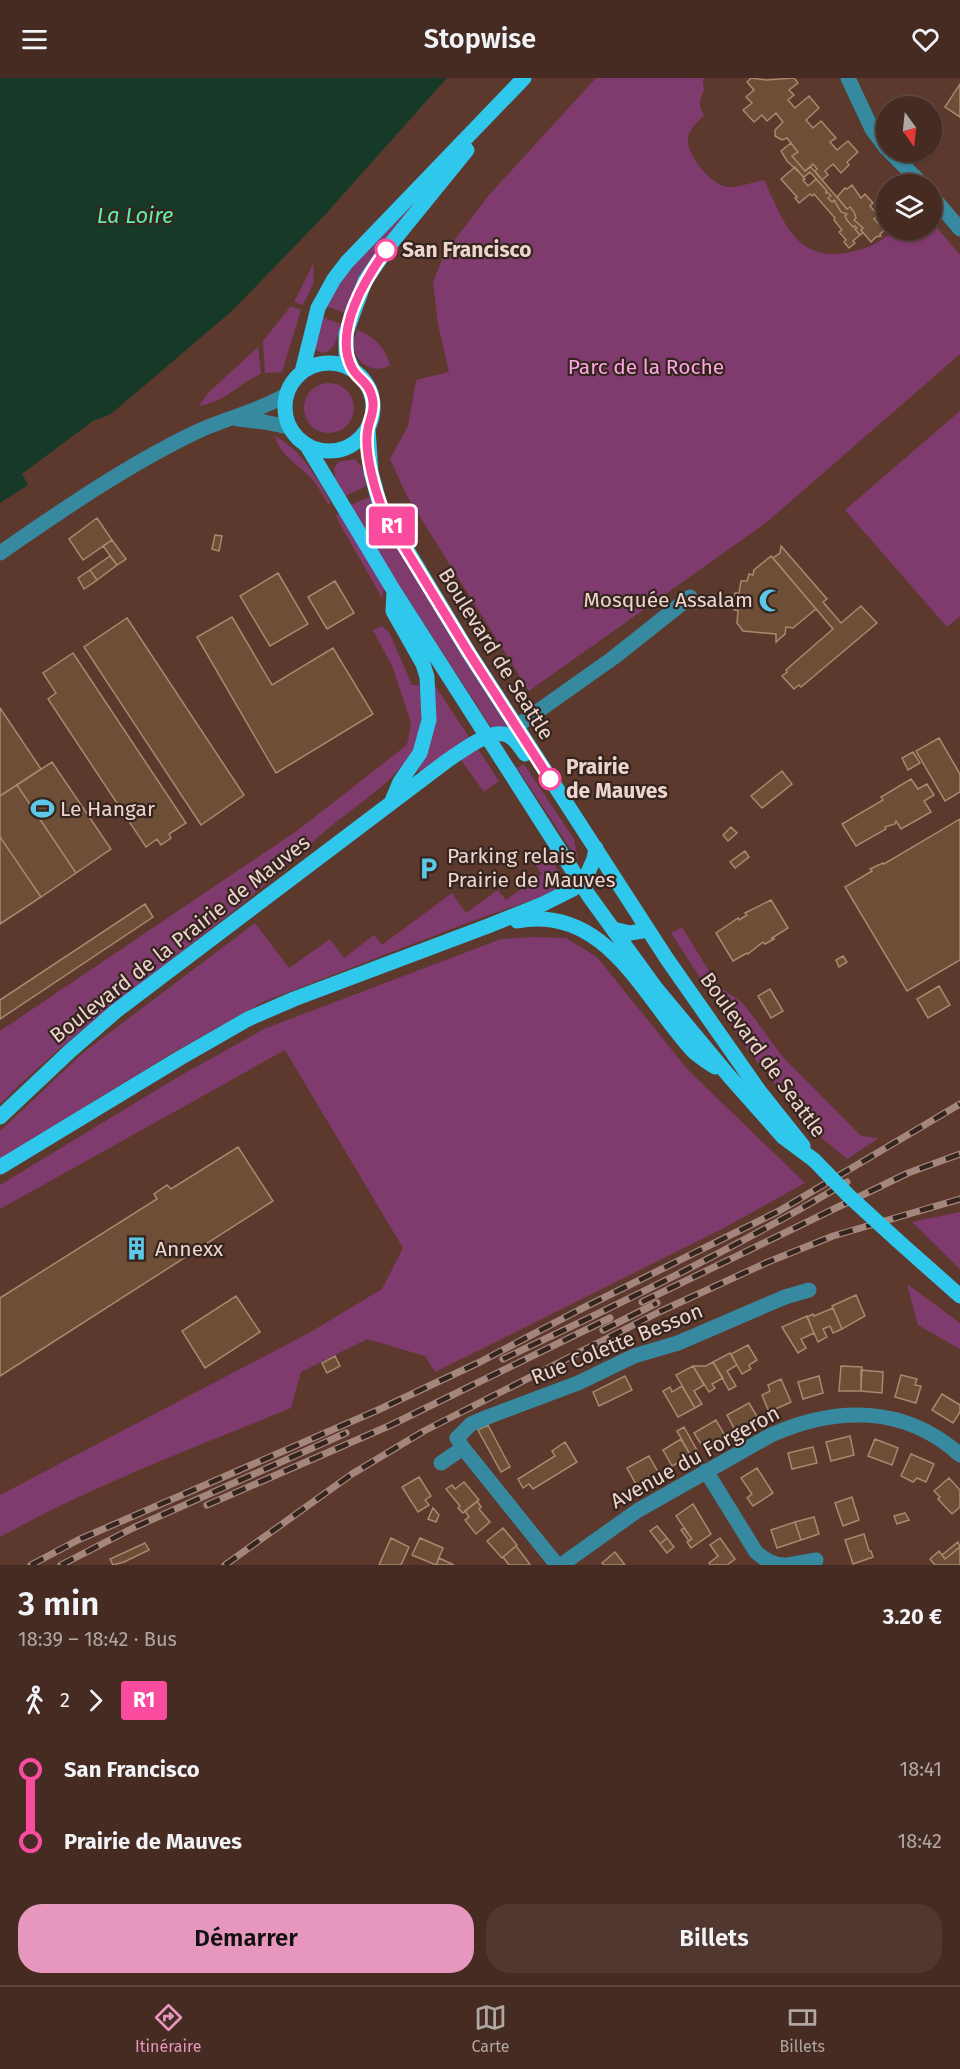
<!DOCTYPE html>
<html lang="fr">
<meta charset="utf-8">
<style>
body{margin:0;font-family:"Fira Sans",sans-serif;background:#50372f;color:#f1f3f6;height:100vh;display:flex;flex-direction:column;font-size:22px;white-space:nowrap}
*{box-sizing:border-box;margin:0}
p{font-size:20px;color:#b0a7a5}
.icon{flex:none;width:33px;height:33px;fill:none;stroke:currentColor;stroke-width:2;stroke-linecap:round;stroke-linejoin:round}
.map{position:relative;height:1487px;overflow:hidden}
.sheet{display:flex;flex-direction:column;background:#462b22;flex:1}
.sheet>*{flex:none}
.badge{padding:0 12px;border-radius:4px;font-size:21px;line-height:39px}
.needle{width:39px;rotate:165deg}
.buttons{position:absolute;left:876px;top:18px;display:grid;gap:12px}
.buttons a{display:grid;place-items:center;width:66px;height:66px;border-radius:50%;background:#462b22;box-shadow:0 2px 4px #0004,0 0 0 2px #5e4740;font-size:30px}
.map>.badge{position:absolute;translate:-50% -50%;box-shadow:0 0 0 3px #fff}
.legs{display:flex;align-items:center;gap:9px;height:66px;padding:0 18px;font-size:20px}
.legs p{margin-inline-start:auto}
.headline{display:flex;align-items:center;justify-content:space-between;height:102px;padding:0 18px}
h1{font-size:33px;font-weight:600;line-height:45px}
.action{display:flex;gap:12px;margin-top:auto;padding:12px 18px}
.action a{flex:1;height:69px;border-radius:24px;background:#e797bd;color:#111;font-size:24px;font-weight:600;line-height:69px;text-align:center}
.action a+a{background:#50372f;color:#f1f3f6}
ul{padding:0 18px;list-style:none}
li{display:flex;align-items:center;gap:21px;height:72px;font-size:22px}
li i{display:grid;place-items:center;width:9px;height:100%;margin:0 8px;background:currentColor}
li i::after{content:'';width:15px;height:15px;margin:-8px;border:4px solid;border-radius:50%;background:#462b22}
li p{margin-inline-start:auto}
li:first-child i{background:linear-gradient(#0000 50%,currentColor 0)}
li:last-child i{background:linear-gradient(currentColor 50%,#0000 0)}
header{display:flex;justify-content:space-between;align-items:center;height:78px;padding:0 18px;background:#462b22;font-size:27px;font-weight:600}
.menu{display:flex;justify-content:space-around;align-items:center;height:84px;border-top:2px solid #5e4740;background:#462b22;font-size:16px;color:#b0a7a5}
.menu a{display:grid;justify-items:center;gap:3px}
.menu .current{color:#e797bd}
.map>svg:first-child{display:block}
</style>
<header><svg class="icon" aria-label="menu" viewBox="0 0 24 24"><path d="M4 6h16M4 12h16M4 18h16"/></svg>Stopwise<svg class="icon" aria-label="heart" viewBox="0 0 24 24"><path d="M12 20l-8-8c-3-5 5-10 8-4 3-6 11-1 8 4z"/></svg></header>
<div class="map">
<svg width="960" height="1487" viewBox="0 0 960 1487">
<rect width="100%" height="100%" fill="#5d392d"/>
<path fill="#7f3b6d" d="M596,0H704L703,3L704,12C699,22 698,27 704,37C698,44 689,50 688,60C685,75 711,107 727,109C738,110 753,104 764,102C782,139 794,183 845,175C867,171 877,167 894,152H932V144L960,177V276L767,444L529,613L407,418L390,381L408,348L416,302L449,294L438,246L433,204L444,176L489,117Z
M436,97L357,206L345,235L326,228L337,205Z
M314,185L313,206L303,227L294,224Z
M291,228L301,232L282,294L265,295L263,263Z
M322,239L341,246C337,259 336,274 321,275L313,269Z
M357,252C375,259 384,268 390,287C373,297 357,285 352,268Z
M258,269L261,296C237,306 228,323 199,328L208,315Z
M304 330a25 25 0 1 1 50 0a25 25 0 1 1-50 0Z
M960,333V538L947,549L845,432Z
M275,358C302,373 316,398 331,425L328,426C322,416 317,406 309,398C295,384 281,378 275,358Z
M355,381L362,389L366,408L345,418L335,400L334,390L339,384Z
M370,419L381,444L512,650L491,649L378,475L350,427Z
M340,436L384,510L382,520L335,437Z
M382,548L389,554L412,607H419C422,628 423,655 412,674C395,704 352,730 325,753C293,781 262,811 228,837C151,898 70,956 0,1026V953L298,752L407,667L411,645L393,590L373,552Z
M434,606L469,659L422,696L418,693L426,678Z
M478,671L499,703L484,714L461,682Z
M524,686L574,761L578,782L517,690Z
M548,775L565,805L544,818L472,843L263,924L169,977L0,1081V1053L84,974L255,845L289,890L330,861L344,880L374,857L382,867L452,815L466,835L498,812L506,822L542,796L533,784Z
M682,849L718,908L743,925L782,978L861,1058L879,1060L847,1081L811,1051L746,970L671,855Z
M533,859L566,860L597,879L688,992L805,1105L724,1150L435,1294L425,1278L367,1261L301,1294L291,1330C193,1370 93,1407 0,1459V1417L309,1255L382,1211L403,1170L285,972L0,1131V1107L178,999L264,951L501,861Z
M960,1134V1191L912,1144Z
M907,1206L960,1245V1271L918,1247Z"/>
<path fill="#173a28" d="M0,0H447L324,138L232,233L111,336L93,343L22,396L28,407L0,425Z"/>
<path fill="#6e4e36" stroke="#aa886d" stroke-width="1.5" d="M751,0L766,2L794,0L798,5L789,12L794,17L788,22L795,30L809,18L819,30L806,42L813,50L821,43L836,60L830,64L837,72L848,63L858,74L847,84L849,87L841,95L833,86L825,93L828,97L822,102L815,93L817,91L813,86L805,93L792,78L798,74L787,60L782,62L775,58V52L783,44L776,35L767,43L762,37L754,44L743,32L752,25L746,19L754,12L747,4Z
M960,6V39L945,29Z
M791,65L798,74L792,78L805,93L811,89L847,131L850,129L854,134L856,140L854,142L863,150L861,152L863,155L860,157L855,151L857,150L855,148L853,149L847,142L845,138L847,136L841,134L834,122L832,124L828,120L831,118L827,114L826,115V112L810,94L804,99L787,83L781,73Z
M795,89L805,101L803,102L808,108L816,101L826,112V115L827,114L831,118L828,120L832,124L834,122L841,134L847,136L845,138L847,142L853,149L855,148L857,150L855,151L860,157L853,163L855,165L849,170L844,164L846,162L839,154L842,152L834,142L835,140L814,116L812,118L810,116L799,125L795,120L797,119L781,101Z
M852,107L861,120L865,116L873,125L870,128L878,137L874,141L885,152L880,156L881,158L876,159L871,164L861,152L863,150L854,142L856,140L854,134L850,129L847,131L837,119L845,110L847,111Z
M97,440L112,462L83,482L69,461Z
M215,457L222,458L219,473L212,471Z
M112,462L126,481L117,487L103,468Z
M781,468L827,521L823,524L841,545L861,528L877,545L801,609L799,607L794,611L782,598L787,594L786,592L833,551L773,480L780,475Z
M110,478L117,487L97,502L90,492Z
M771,478L816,531L793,550L786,549L785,556L776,564V556L743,553L737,545L738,532H734L733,529L734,519L735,515H739L741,503H747L749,496L753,497L754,492Z
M90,492L97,502L84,511L78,500Z
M278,495L308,546L270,568L240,518Z
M335,503L354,535L327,551L308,519Z
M232,539L272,607L333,570L373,636L276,695L197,559Z
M127,540L244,717L201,747L84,569Z
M73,575L186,745L169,756L171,760L161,767L157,761L146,769L48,621L56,615L43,595Z
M0,630L41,691L0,718Z
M939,660L960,696V714L945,723L916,673Z
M913,674L920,685L908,692L902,680Z
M52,684L111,771L76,795L17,707Z
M782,693L792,706L762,730L751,718Z
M911,701L918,711L927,706L934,717L924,723L931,734L901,751L896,743L895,746L885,749L886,751L856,768L842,746L883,722L881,719Z
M17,707L76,795L41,819L0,759V718Z
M960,741V882L907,913L845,809L872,793L870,791L883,785L884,786Z
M731,749L737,755L728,763L723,757Z
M0,759L41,819L0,846Z
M745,773L749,779L735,790L730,784Z
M771,822L788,850L772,860L774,861L765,866L763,864L748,876L747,875L733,883L716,855L738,840L739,842L747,837L745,835Z
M145,826L153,839L0,941V922Z
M843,878L847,884L839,889L836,882Z
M939,908L950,927L928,940L917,921Z
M770,911L783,933L771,940L758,918Z
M238,1069L273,1123L0,1298V1220L157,1121L154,1116L167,1107L171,1111Z
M856,1217L865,1238L842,1251L832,1228Z
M236,1218L260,1254L205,1290L182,1253Z
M833,1230L842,1251L833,1255L830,1248L823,1251L827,1259L818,1264L807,1239L813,1236L814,1238Z
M807,1238L814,1255L801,1261L806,1270L798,1275L782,1249Z
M748,1267L757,1282L749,1287L751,1291L742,1296L731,1276Z
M730,1275L737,1287L727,1293L736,1308L729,1312L713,1284Z
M335,1278L340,1288L327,1295L322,1285Z
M713,1284L723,1300L712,1306L715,1310L709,1314L693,1288H706Z
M693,1288L704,1307L694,1313L702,1326L695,1330L676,1297Z
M841,1288L862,1289L861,1313H839Z
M861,1292L883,1294L882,1315L861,1313Z
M901,1297L917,1301L915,1307L921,1308L916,1325L895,1319Z
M625,1298L632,1312L599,1328L593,1314Z
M819,1298L823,1315L803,1321L798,1304Z
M781,1301L791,1324L769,1334L762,1317L770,1313L768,1307Z
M682,1308L695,1330L678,1339L663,1313L670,1309L672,1314Z
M942,1316L960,1327V1334L953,1345L932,1332Z
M749,1325L758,1340L735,1352L727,1337Z
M716,1342L725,1358L704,1371L694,1355Z
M488,1347L510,1389L501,1394L478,1352Z
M684,1349L698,1374L691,1378L677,1353Z
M850,1358L854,1377L831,1383L826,1364Z
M681,1361L691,1378L672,1388L663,1372Z
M875,1361L898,1370L892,1387L868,1378Z
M565,1364L577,1384L533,1411L529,1406L523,1410L518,1401L555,1378L552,1373Z
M813,1369L817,1385L792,1391L788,1375Z
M911,1376L934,1386L926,1404L917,1400L913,1404L901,1398Z
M649,1378L659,1396L637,1408L627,1390Z
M757,1390L773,1415L753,1428L747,1420L752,1416L741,1400Z
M419,1399L431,1418L425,1422L429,1427L418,1434L402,1409Z
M949,1400L960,1412V1429L952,1436L938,1421L940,1419L934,1413Z
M464,1404L479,1422L463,1435L458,1430L460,1428L446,1411L452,1407L455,1411Z
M852,1419L859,1442L843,1448L835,1425Z
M477,1423L481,1429L479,1431L490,1444L476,1456L465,1442L469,1439L465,1433Z
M693,1426L711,1456L691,1470L687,1464L692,1461L676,1438Z
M433,1430L439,1437L436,1444L428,1441Z
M905,1435L909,1442L897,1446L894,1438Z
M814,1439L819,1456L801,1462L795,1444Z
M795,1444L801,1462L777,1470L771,1452Z
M657,1448L667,1460L660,1466L650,1453Z
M503,1450L517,1467L502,1480L487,1463Z
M684,1450L692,1461L689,1463L681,1452Z
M864,1456L869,1473H871L873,1479L853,1486L845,1462Z
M391,1460L409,1469L401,1487H379Z
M420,1460L443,1470L436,1487L412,1477Z
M667,1460L674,1469L667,1475L660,1466Z
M720,1460L735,1481L727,1487H710L709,1485L718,1478L710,1467Z
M958,1464L960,1469L945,1481L942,1477Z
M145,1465L149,1472L124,1484L113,1487L110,1481Z
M516,1468L529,1485L530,1487H509L503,1479Z
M960,1469V1487H935L930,1481L939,1473L945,1481Z
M615,1474L625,1487H604L602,1485Z
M439,1480L454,1487H436Z"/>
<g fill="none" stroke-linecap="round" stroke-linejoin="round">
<path stroke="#36899f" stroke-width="15" d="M848,0L872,51L886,70
M890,74L922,106
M932,118L960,151
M238,341L264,344L289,349
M0,475C62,432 126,388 194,355C225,340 255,335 286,317
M517,648L613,580L690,519
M463,1370L457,1360L471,1346L490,1338L578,1305L634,1278L678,1265L785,1219L809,1212
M441,1385L463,1370L557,1487
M706,1393L756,1474C765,1482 772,1486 784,1487
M561,1487L637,1433L771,1357C836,1328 905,1327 960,1377
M788,1487L816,1482"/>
<path stroke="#2fc7ec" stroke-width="15" d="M285 329a44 44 0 1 1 88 0a44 44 0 1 1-88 0Z
M353,292L346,276V255L365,203L389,168L467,72
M302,294L318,230L334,201L347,184L524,0
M368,351L371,394L380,427L469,575L667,881L760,1014L803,1068
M307,368L394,513L589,818L655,909L729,998L783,1059L814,1082
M392,723L400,704L420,675L429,642L427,599L423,586L393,533L394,513
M517,843C606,826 643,919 693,973C699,979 708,984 715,989
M613,851L630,855L648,852
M0,1039L70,973L116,933L448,682C462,673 493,648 509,658C516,662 520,669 525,676
M0,1089L180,980L248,941L294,921L488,848L543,826L573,811L586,799L594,781L596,770
M897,1162L960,1218"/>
<defs>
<path id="rail" d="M642,1224L908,1095L960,1076
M603,1252L657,1225
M503,1281C619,1226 736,1170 847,1104
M207,1427L391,1347L610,1240
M31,1487L78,1462L378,1332L480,1284L579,1232L779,1133L960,1026
M61,1487L133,1450L346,1355
M225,1487L352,1396L424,1353L659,1234L768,1184L833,1158L960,1121"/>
</defs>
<use href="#rail" stroke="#a4867c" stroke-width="7"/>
<use href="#rail" stroke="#36251f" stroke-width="4.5" stroke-dasharray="14" stroke-linecap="butt"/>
<path stroke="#2fc7ec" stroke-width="15" d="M814,1082L849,1118L897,1162"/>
</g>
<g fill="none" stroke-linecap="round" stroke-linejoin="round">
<defs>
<path id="line-1" d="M386,172C365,201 333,254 352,290C359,303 370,303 373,324C374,334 370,341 368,350C363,373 376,418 386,439L469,575L550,701"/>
</defs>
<use href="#line-1" stroke="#fff" stroke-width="14"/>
<use href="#line-1" stroke="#f94c9e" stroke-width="9"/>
</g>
<defs>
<symbol id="mosque-bare" viewBox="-9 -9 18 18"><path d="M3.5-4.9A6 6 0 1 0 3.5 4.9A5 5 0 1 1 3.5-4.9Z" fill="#5ac8e6" stroke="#36251f" stroke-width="2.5" paint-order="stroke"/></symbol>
<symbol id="stadium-bare" viewBox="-9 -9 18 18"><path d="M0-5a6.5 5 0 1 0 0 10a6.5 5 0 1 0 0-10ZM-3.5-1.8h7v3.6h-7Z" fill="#5ac8e6" stroke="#36251f" stroke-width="2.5" paint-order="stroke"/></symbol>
<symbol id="parking-bare" viewBox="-9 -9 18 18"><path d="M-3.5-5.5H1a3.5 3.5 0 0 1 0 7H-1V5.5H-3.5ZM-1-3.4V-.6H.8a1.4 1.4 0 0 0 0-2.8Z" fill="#5ac8e6" stroke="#36251f" stroke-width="2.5" paint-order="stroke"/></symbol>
<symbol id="building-bare" viewBox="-9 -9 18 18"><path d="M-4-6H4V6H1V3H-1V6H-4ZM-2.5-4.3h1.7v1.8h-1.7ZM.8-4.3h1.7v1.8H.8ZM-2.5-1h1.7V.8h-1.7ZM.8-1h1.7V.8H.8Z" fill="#5ac8e6" stroke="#36251f" stroke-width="2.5" paint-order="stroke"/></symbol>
</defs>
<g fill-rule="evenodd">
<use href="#mosque-bare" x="754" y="506" width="33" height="33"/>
<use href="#stadium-bare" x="26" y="714" width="33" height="33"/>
<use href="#parking-bare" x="412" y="774" width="33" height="33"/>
<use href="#building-bare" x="120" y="1154" width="33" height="33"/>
</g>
<g fill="#fff" stroke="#f94c9e" stroke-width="3">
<circle cx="386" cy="172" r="10"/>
<circle cx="550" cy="701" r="10"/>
</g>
<g text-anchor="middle" stroke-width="4.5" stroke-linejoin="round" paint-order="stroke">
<g font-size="21" font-weight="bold" fill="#edd5ce" stroke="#36251f" text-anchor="start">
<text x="402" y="179">San Francisco</text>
<text x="566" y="696">Prairie<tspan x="566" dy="24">de Mauves</tspan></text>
</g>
<g font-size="21" fill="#fda5e3" stroke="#36251f">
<text x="646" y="296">Parc de la Roche</text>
</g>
<g font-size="21" fill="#edd5ce" stroke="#36251f" text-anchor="start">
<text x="753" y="529" text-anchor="end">Mosquée Assalam</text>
<text x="60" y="738">Le Hangar</text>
<text x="447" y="785">Parking relais<tspan x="447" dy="24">Prairie de Mauves</tspan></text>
<text x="155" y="1178">Annexx</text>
</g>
<g font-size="21" fill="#edd5ce" stroke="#36251f">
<text transform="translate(496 576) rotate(58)" y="7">Boulevard de Seattle</text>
<text transform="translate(180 861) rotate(-38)" y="7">Boulevard de la Prairie de Mauves</text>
<text transform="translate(763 977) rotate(54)" y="7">Boulevard de Seattle</text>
<text transform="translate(617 1266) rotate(-22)" y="7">Rue Colette Besson</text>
<text transform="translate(695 1379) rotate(-29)" y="7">Avenue du Forgeron</text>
</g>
<g font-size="22" font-style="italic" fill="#5ef0a9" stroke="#36251f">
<text x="135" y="145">La Loire</text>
</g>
</g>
</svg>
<div class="buttons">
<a><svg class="needle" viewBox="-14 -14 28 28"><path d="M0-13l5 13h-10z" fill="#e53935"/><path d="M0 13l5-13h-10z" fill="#b0a7a5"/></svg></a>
<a><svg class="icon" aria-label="layers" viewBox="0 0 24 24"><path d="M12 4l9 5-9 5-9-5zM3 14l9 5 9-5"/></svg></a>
</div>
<b class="badge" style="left:392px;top:448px;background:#f94c9e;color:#fff">R1</b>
</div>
<section class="sheet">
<div class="headline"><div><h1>3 min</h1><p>18:39 – 18:42 · Bus</p></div><b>3.20 €</b></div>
<div class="legs"><svg class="icon" aria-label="walk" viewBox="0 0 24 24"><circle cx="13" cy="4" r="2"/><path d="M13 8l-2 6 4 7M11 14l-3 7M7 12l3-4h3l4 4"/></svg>2<svg class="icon" aria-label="forward" viewBox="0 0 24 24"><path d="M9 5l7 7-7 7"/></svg><b class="badge" style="background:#f94c9e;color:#fff">R1</b></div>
<ul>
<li><i style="color:#f94c9e"></i><b>San Francisco</b><p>18:41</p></li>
<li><i style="color:#f94c9e"></i><b>Prairie de Mauves</b><p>18:42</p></li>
</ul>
<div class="action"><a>Démarrer</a><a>Billets</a></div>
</section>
<nav class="menu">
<a class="current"><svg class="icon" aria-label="directions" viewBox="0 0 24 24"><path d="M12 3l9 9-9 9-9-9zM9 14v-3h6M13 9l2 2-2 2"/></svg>Itinéraire</a>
<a><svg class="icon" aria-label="map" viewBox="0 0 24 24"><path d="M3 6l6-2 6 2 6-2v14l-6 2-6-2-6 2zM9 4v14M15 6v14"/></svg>Carte</a>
<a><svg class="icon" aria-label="tickets" viewBox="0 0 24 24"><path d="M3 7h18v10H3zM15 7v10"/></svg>Billets</a>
</nav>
